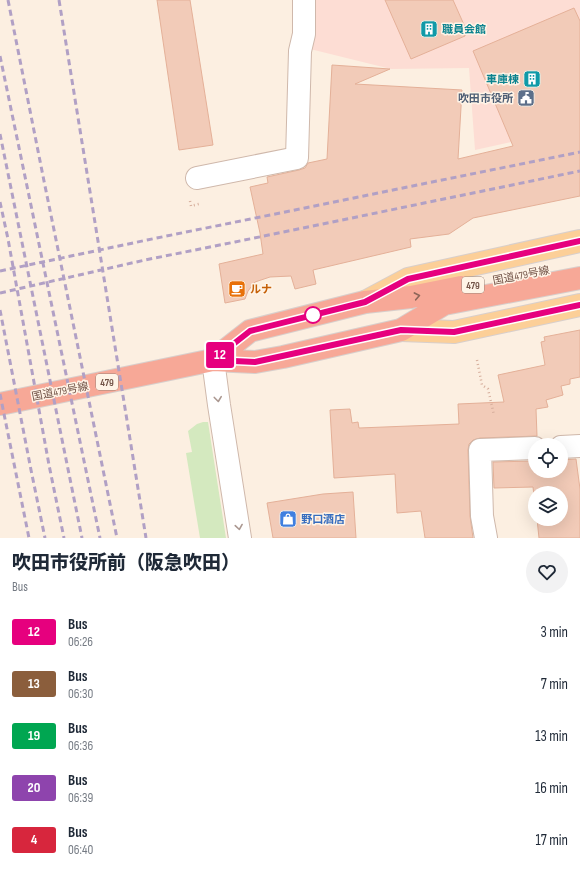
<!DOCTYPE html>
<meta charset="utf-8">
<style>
body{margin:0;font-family:"Sofia Sans Condensed","Noto Sans JP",sans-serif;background:#f2f2f3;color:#1f2937;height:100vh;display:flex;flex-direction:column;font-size:15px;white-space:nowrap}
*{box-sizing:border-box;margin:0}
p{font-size:13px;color:#747a83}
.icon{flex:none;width:22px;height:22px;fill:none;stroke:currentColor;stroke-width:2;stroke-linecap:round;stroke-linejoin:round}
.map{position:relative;height:538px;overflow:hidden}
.side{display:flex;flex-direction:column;background:#fff;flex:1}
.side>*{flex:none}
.badge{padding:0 8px;border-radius:3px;font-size:14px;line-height:26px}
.fabs{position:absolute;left:528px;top:438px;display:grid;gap:8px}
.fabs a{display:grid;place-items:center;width:40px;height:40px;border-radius:50%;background:#fff;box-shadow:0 4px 16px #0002;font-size:20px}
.map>.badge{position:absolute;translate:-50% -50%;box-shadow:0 0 0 2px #fff}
.round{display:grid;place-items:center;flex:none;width:42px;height:42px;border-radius:21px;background:#f2f2f3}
.headline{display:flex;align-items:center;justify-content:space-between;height:68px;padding:0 12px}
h1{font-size:19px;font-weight:800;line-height:30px}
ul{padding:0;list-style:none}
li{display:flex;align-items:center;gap:12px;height:52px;padding:0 12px}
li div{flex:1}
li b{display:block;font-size:15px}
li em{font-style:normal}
li .badge{min-width:44px;font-weight:700;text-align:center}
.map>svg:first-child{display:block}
</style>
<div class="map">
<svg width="580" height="538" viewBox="0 0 580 538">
<rect width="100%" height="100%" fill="#fcefe1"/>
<path fill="#fdddd4" d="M312,0H580V127L475,150L469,68L391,69L310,49Z"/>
<path fill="#d4e9bf" d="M203,422H208L226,538H200L186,453L192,452L188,431L197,424Z"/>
<path fill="#f2cbb8" stroke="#e4b098" d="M157,0H190L213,145L179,150Z
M385,0H453L465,27V36L411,59Z
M574,8L580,21V196L473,218L449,234L410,239L411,247L313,270L316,284L295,289L291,276L270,277L255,282L248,291L245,299L225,303L219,264L263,254L260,233L250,187L268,183L267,177L299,170L305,168L308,163L327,159L332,65L390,69L355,84L462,90L458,159L513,146L473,51Z
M580,330V377L570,379V384L561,386L563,395L546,400L548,407L536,409L537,436L480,438L473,440L469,444L468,450L470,516L473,538H425L421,511L397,513L395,474L334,478L330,410L350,409L352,423L358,422L359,428L459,424L458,404L504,402L498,375L545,365L541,342L545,341L544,337Z
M576,459L580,489V538H539L537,519H561V493H535V504L533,487L494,488L493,462L535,461V471H561V460Z
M353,492L356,538H273L267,503L323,494Z"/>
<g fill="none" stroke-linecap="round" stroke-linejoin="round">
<defs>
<path id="street" d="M197,178L297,158L300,51L304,34V0
M213,360L219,405L240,538
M561,447L580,446
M486,538L482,516L480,450L535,448"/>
<path id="primary" d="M365,302L408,279L580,241
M401,330L454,332L580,305"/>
<path id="highway" d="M213,360L250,331L365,302L411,297L461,287
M0,404L213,360L255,362L283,357L401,330L444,304L580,278"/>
</defs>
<use href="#street" stroke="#cfb8ab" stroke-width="24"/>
<use href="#primary" stroke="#d8cfcc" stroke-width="24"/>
<use href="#highway" stroke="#d8cfcc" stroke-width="24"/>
<path stroke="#d6ae9c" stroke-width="2.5" stroke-dasharray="1 3" stroke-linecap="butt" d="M190,201L191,206L199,204
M477,360L482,385L488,389L494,415"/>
<use href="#street" stroke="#fff" stroke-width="22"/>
<use href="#primary" stroke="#fccf98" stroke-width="22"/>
<use href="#highway" stroke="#f7a897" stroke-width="22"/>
<path stroke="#b1a0c5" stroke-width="3" stroke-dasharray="6 4" stroke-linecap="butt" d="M8,0L44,181L117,538
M59,0L146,538
M0,56L100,538
M0,134L82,538
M0,202L8,239L49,465L64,538
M0,271L147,240L580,152
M0,293L145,260L235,242L580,171
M0,310L31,470L45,538
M0,394L29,538"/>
</g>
<defs><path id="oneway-chevron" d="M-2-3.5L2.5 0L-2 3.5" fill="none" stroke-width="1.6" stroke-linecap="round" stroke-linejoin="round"/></defs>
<use stroke="#8d6558" href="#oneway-chevron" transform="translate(417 296) rotate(-11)"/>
<g stroke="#ab9891">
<use href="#oneway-chevron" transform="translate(218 399) rotate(83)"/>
<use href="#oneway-chevron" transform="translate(239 527) rotate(81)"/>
</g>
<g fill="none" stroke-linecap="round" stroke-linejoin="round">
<defs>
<path id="line" d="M580,241L408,279L365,302L250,331L213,360L255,362L401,330L454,332L580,305"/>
</defs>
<use href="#line" stroke="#fff" stroke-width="9"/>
<use href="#line" stroke="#e6007e" stroke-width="6"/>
</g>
<defs>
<symbol id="building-square" viewBox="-11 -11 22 22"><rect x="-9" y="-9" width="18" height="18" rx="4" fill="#0f9aa8" stroke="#fff4e7"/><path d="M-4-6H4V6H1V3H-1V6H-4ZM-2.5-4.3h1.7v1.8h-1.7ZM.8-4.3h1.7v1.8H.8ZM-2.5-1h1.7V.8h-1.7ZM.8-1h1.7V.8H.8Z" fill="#fff"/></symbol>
<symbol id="civic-square" viewBox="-11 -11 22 22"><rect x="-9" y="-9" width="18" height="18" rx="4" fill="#5c6f8a" stroke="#fff4e7"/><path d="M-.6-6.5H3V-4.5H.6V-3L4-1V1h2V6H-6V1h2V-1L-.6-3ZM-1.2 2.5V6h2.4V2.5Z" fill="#fff"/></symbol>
<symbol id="cafe-square" viewBox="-11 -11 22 22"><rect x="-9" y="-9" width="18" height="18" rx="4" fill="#e8710a" stroke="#fff4e7"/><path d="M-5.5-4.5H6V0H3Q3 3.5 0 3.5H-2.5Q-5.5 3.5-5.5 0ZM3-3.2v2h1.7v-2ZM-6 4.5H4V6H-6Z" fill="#fff"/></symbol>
<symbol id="shop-square" viewBox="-11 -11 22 22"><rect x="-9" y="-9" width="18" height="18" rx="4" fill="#3f7fe0" stroke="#fff4e7"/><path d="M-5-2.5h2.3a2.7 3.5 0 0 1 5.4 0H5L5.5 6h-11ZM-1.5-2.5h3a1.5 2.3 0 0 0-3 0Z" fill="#fff"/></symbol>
</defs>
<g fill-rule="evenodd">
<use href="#building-square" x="419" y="19" width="20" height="20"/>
<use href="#building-square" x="522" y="69" width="20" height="20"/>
<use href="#civic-square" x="516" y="88" width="20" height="20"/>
<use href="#cafe-square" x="227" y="279" width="20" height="20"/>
<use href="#shop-square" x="278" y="509" width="20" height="20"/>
</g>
<circle fill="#fff" stroke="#e6007e" stroke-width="2" cx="313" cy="315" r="8"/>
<g text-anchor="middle" stroke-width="3" stroke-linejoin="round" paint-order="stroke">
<g fill="#fff4e7" stroke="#9d8478" stroke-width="1">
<rect x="462" y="277" width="22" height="16" rx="3"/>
<rect x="96" y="374" width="22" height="16" rx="3"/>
</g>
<g font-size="10" font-weight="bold" fill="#735448">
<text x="473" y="289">479</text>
<text x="107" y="386">479</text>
</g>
<g font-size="11" font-weight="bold" fill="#0d838f" stroke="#fff4e7" text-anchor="start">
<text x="442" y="33">職員会館</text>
<text x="519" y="83" text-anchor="end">車庫棟</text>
</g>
<g font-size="11" font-weight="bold" fill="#4e5e75" stroke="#fff4e7" text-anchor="end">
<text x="513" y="102">吹田市役所</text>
</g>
<g font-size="11" fill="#735448" stroke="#fff4e7">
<text transform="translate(521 275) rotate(-11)" y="4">国道479号線</text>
<text transform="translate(60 391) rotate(-11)" y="4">国道479号線</text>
</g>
<g font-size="11" font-weight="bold" fill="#c56008" stroke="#fff4e7" text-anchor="start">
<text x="250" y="293">ルナ</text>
</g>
<g font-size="11" font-weight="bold" fill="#366cbe" stroke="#fff4e7" text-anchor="start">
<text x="301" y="523">野口酒店</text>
</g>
</g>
</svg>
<div class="fabs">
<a><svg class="icon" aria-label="locate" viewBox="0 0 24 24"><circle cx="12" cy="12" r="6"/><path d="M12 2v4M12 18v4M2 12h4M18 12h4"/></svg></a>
<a><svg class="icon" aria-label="layers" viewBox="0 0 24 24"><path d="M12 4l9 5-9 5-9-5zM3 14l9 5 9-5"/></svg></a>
</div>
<b class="badge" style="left:220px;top:355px;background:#e6007e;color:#fff">12</b>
</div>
<section class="side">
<div class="headline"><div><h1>吹田市役所前（阪急吹田）</h1><p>Bus</p></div><a class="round"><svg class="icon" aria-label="heart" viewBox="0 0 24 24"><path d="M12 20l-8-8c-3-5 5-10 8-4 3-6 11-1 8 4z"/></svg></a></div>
<ul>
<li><span class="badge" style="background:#e6007e;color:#fff">12</span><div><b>Bus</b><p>06:26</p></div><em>3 min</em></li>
<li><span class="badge" style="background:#8b5e3c;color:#fff">13</span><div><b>Bus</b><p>06:30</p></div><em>7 min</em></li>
<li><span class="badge" style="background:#00a651;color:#fff">19</span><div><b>Bus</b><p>06:36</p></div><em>13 min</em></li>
<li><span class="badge" style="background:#8e44ad;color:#fff">20</span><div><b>Bus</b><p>06:39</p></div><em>16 min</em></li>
<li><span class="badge" style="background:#d7263d;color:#fff">4</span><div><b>Bus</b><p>06:40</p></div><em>17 min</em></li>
</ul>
</section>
